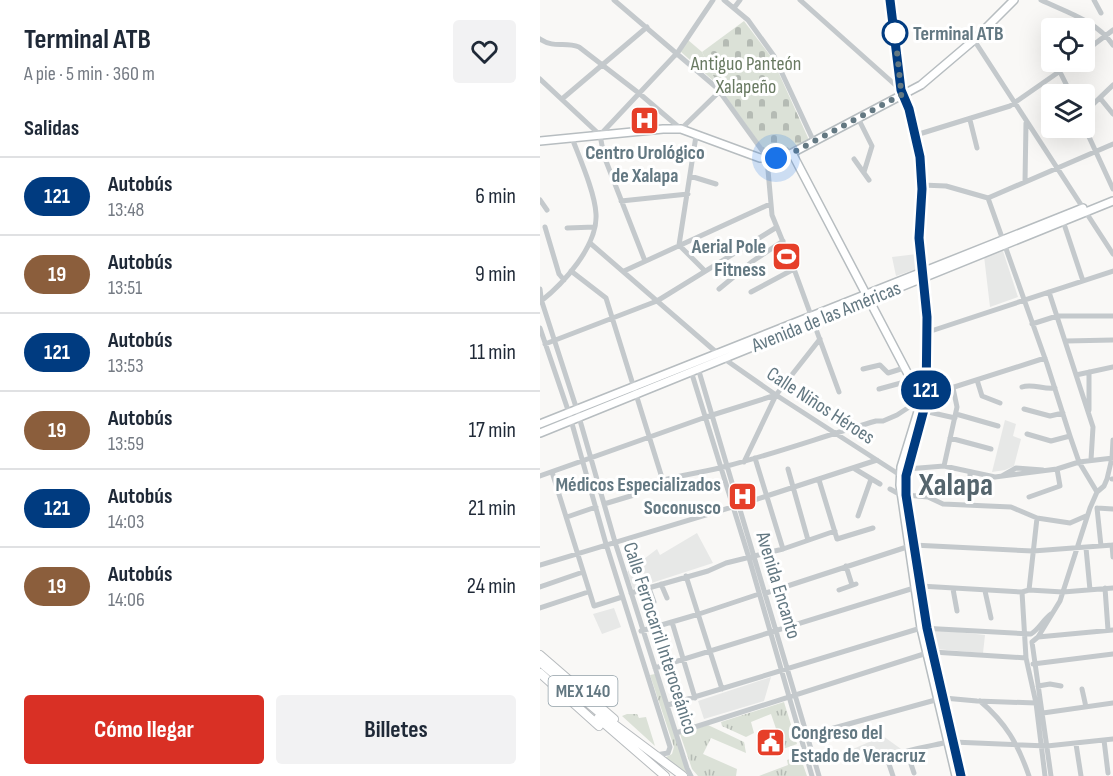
<!DOCTYPE html>
<html lang="es">
<meta charset="utf-8">
<style>
body{margin:0;font-family:"Sofia Sans Condensed",sans-serif;background:#f2f2f3;color:#1f2937;height:100vh;display:flex;flex-direction:column;font-size:22px;white-space:nowrap}
*{box-sizing:border-box;margin:0}
p{font-size:20px;color:#747a83}
.icon{flex:none;width:33px;height:33px;fill:none;stroke:currentColor;stroke-width:2;stroke-linecap:round;stroke-linejoin:round}
.map{position:relative;flex:1;overflow:hidden}
.drawer{display:flex;flex-direction:column;background:#fff;width:540px}
.drawer>*{flex:none}
.badge{padding:0 12px;border-radius:20px;font-size:21px;line-height:39px}
.fabs{position:absolute;left:501px;top:18px;display:grid;gap:12px}
.fabs a{display:grid;place-items:center;width:54px;height:54px;border-radius:6px;background:#fff;box-shadow:0 6px 24px #0002;font-size:30px}
.you{position:absolute;width:30px;height:30px;margin:-15px;border:4px solid #fff;border-radius:50%;background:#1a73e8;box-shadow:0 0 0 9px #1a73e833}
.map>.badge{position:absolute;translate:-50% -50%;box-shadow:0 0 0 3px #fff}
h2{padding:0 24px;font-size:22px;line-height:54px}
.round{display:grid;place-items:center;flex:none;width:63px;height:63px;border-radius:6px;background:#f2f2f3}
.summary{display:flex;align-items:center;justify-content:space-between;height:102px;padding:0 24px}
h1{font-size:28px;font-weight:700;line-height:45px}
.action{display:flex;gap:12px;margin-top:auto;padding:12px 24px}
.action a{flex:1;height:69px;border-radius:6px;background:#d93025;color:#fff;font-size:24px;font-weight:700;line-height:69px;text-align:center}
.action a+a{background:#f2f2f3;color:#1f2937}
ul{padding:0;list-style:none}
li{display:flex;align-items:center;gap:18px;height:78px;padding:0 24px;border-top:2px solid #e0e1e3}
li div{flex:1}
li b{display:block;font-size:22px}
li em{font-style:normal}
li .badge{min-width:66px;font-weight:700;text-align:center}
main{display:flex;flex:1;min-height:0}
.map>svg:first-child{display:block}
</style>
<main>
<section class="drawer">
<div class="summary"><div><h1>Terminal ATB</h1><p>A pie · 5 min · 360 m</p></div><a class="round"><svg class="icon" aria-label="heart" viewBox="0 0 24 24"><path d="M12 20l-8-8c-3-5 5-10 8-4 3-6 11-1 8 4z"/></svg></a></div>
<h2>Salidas</h2>
<ul>
<li><span class="badge" style="background:#003b80;color:#fff">121</span><div><b>Autobús</b><p>13:48</p></div><em>6 min</em></li>
<li><span class="badge" style="background:#8b5e3c;color:#fff">19</span><div><b>Autobús</b><p>13:51</p></div><em>9 min</em></li>
<li><span class="badge" style="background:#003b80;color:#fff">121</span><div><b>Autobús</b><p>13:53</p></div><em>11 min</em></li>
<li><span class="badge" style="background:#8b5e3c;color:#fff">19</span><div><b>Autobús</b><p>13:59</p></div><em>17 min</em></li>
<li><span class="badge" style="background:#003b80;color:#fff">121</span><div><b>Autobús</b><p>14:03</p></div><em>21 min</em></li>
<li><span class="badge" style="background:#8b5e3c;color:#fff">19</span><div><b>Autobús</b><p>14:06</p></div><em>24 min</em></li>
</ul>
<div class="action"><a>Cómo llegar</a><a>Billetes</a></div>
</section>
<div class="map">
<svg width="573" height="776" viewBox="0 0 573 776">
<defs>
<pattern id="grass-tufts" width="24" height="20" patternUnits="userSpaceOnUse" patternTransform="scale(1.5)"><rect width="24" height="20" fill="#dbe1d7"/><path d="M3 7l-1-3M5 7V3M7 7l1-3M15 17l-1-3M17 17v-4M19 17l1-3" fill="none" stroke="#b5bbb4"/></pattern>
<pattern id="cemetery-stones" width="16" height="16" patternUnits="userSpaceOnUse" patternTransform="scale(1.5)"><rect width="16" height="16" fill="#dbe1d7"/><path d="M2 7V4a2 2 0 0 1 4 0v3zM10 15v-3a2 2 0 0 1 4 0v3z" fill="#b5bbb4"/></pattern>
</defs>
<rect width="100%" height="100%" fill="#f9f8f6"/>
<path fill="#e7e8e7" d="M462,248L478,297L450,307L444,256Z
M377,254L379,268L356,276L352,257Z
M465,420L476,424L473,436L481,439L474,466L465,470L452,472Z
M157,533L173,563L93,589L87,572L117,549L120,555Z
M74,608L81,627L62,634L53,614Z
M391,629L445,635L443,653L395,649Z
M231,677L224,701L164,719L158,701Z
M343,736L361,749L316,761L313,749Z"/>
<path fill="url(#grass-tufts)" d="M115,674L150,775L138,770L124,758L132,754L134,747L110,675Z
M244,702L257,744L243,749L231,714L211,722L214,733L206,737L182,726L181,722Z
M87,714H97L99,718L106,717L115,746L82,716Z
M168,725L204,742L206,753L171,738L163,754L197,769L196,776H158L152,769L140,734Z
M260,756L267,776H219L248,765L247,760Z"/>
<path fill="url(#cemetery-stones)" d="M204,21L232,58L269,140L249,150L227,154L177,84L162,52Z"/>
<path fill="#dbe1d7" d="M148,40L162,52L177,84L140,51Z"/>
<g fill="none" stroke-linecap="round" stroke-linejoin="round">
<defs>
<path id="major" d="M363,94L376,135L380,157L382,189L379,238L387,301L388,332L386,402L366,476V495L387,628L421,776
M0,141L123,129H141L220,158H235L252,153L381,85L434,40L474,0
M252,153L379,395L380,405L361,467L360,485L381,628L416,776
M0,424L543,208
M0,433L573,201"/>
<path id="highway" d="M0,655L74,719
M0,662L67,719L143,776
M0,673L59,726
M58,718L125,776"/>
</defs>
<use href="#major" stroke="#b7bdc0" stroke-width="10"/>
<use href="#highway" stroke="#b7bbbe" stroke-width="10"/>
<path stroke="#c4c9cc" stroke-width="5" d="M74,0L177,88L224,153L227,159L232,215L254,269L299,392
M184,0L208,20L234,56L274,142
M260,0L361,90
M350,0L361,91
M501,0C526,12 557,21 573,45
M554,0L561,13
M194,8L200,0
M0,39C15,49 24,41 39,47L100,94L141,129L180,91
M434,40L573,254
M544,52L573,30
M520,72L531,94
M0,79L60,135
M560,98L573,114
M22,99L107,27
M544,113L573,85
M318,118L332,146L324,172
M430,120L437,148
M544,126L573,189
M60,135L138,52L173,0
M60,135L64,156L105,261
M376,135L470,106L533,62
M156,136L139,245L165,271
M314,159L329,180
M150,176L176,184
M485,182L486,123
M382,185L406,186L448,198
M448,198L507,364L530,436L539,462L557,492
M448,198L573,144
M0,200L7,210
M81,201L148,194
M523,221L543,281
M5,227L19,274L24,280
M27,228L55,227
M50,243L183,358L236,395L360,475
M31,271L66,298L123,481
M84,271L230,204
M0,289L1,297
M179,289L213,261L243,241
M211,292L254,269
M509,292L553,427L551,460
M0,302C23,284 58,246 56,214C55,193 40,159 32,138
M2,302L37,410L75,542L147,768L151,776
M492,324L517,316H573
M0,328L29,413L66,544L130,747L128,753L116,755
M388,332L573,271
M526,341L573,340
M5,344L117,301L237,227
M158,368L279,776
M323,369L340,365L348,373L364,368
M151,371L209,558L272,776
M549,372V410
M536,375L573,367
M437,380L442,396L460,403
M482,387C492,383 504,390 515,388
M339,389L372,380
M484,409L510,416L523,413
M384,411L415,418
M416,414L458,426
M487,434L511,441L530,436
M410,438L451,449
M215,458L243,549
M204,462L236,395L280,339
M404,466L417,407L413,388
M248,469L268,540
M315,469L340,484
M367,469L404,466L455,477L517,469L539,462L573,458
M12,472L54,606L82,597
M430,472V482
M0,476L166,417L236,395
M462,476L476,468L503,470
M572,479H573
M279,480L297,539L333,528
M350,489L361,495
M92,494C114,477 160,474 187,466C237,453 287,435 336,421H343L357,415L386,396L505,358
M366,495L388,497L403,504L471,507L497,518L530,523L546,516
M489,497L520,486L517,469
M64,504L94,495
M557,508L561,546
M557,508L573,509
M318,516L331,479
M27,517L56,507
M572,545L573,557
M546,548L550,590
M0,565L199,505L337,460
M306,566L312,585
M146,576L182,689
M121,584L127,598
M380,586L482,592L489,590L523,592L573,588
M0,587L43,572
M109,588L114,602
M565,588L568,630
M413,589L417,611
M299,590L316,584
M489,590L497,518
M445,591L451,618
M482,592L486,658L496,703L505,776
M91,593L168,571L186,563L243,549L295,531
M226,593L373,545L493,551L573,545
M0,608L48,592
M132,622L155,698
M101,631L159,614L219,594
M498,637L573,630
M393,652L486,658
M493,664L573,654
M115,668L374,588
M498,686L510,684L521,686
M542,689L546,707
M404,698L437,701L496,703
M440,701C466,723 478,744 489,776
M128,705L381,628L491,634C499,629 503,620 511,614
M503,713L573,703
M136,733L387,653
M265,736L399,699
M564,740L568,773
M413,742L507,746L573,739
M536,744L541,776
M367,752L374,773
M353,776L348,761C357,750 393,746 408,742
M511,776L492,642L498,637L520,601L550,508L557,492L564,486L567,479L572,458L573,440"/>
<use href="#major" stroke="#fff" stroke-width="7"/>
<use href="#highway" stroke="#fff" stroke-width="8"/>
</g>
<g fill="none" stroke-linecap="round" stroke-linejoin="round">
<defs>
<path id="line" d="M350,0L361,90L369,109L380,157L382,189L379,238L387,317L386,402L366,476V495L387,628L421,776"/>
</defs>
<use href="#line" stroke="#fff" stroke-width="14"/>
<use href="#line" stroke="#003b80" stroke-width="9"/>
<path stroke="#637882" stroke-width="6" stroke-dasharray="0 10.8" d="M236,158L252,153L363,94L361,90L355,33"/>
</g>
<defs>
<symbol id="hospital-square" viewBox="-11 -11 22 22"><rect x="-9" y="-9" width="18" height="18" rx="4" fill="#e63f29" stroke="#fff"/><path d="M-5-5h3v3.5h4V-5h3V5h-3V1.5h-4V5h-3Z" fill="#fff"/></symbol>
<symbol id="stadium-square" viewBox="-11 -11 22 22"><rect x="-9" y="-9" width="18" height="18" rx="4" fill="#e63f29" stroke="#fff"/><path d="M0-5a6.5 5 0 1 0 0 10a6.5 5 0 1 0 0-10ZM-3.5-1.8h7v3.6h-7Z" fill="#fff"/></symbol>
<symbol id="civic-square" viewBox="-11 -11 22 22"><rect x="-9" y="-9" width="18" height="18" rx="4" fill="#e63f29" stroke="#fff"/><path d="M-.6-6.5H3V-4.5H.6V-3L4-1V1h2V6H-6V1h2V-1L-.6-3ZM-1.2 2.5V6h2.4V2.5Z" fill="#fff"/></symbol>
</defs>
<g fill-rule="evenodd">
<use href="#hospital-square" x="88" y="104" width="33" height="33"/>
<use href="#stadium-square" x="230" y="240" width="33" height="33"/>
<use href="#hospital-square" x="186" y="480" width="33" height="33"/>
<use href="#civic-square" x="214" y="726" width="33" height="33"/>
</g>
<circle fill="#fff" stroke="#003b80" stroke-width="3" cx="355" cy="33" r="12"/>
<g text-anchor="middle" stroke-width="6" stroke-linejoin="round" paint-order="stroke">
<rect fill="#fff" stroke="#92a0a8" stroke-width="1.5" x="8.5" y="676" width="69" height="30" rx="4.5"/>
<g font-size="18" font-weight="bold" fill="#637882">
<text x="43" y="697">MEX 140</text>
</g>
<g font-size="20" font-weight="bold" fill="#637882" stroke="#fff" text-anchor="start">
<text x="373" y="40">Terminal ATB</text>
</g>
<g font-size="20" fill="#697a62" stroke="#fff">
<text x="206" y="70">Antiguo Panteón<tspan x="206" dy="23">Xalapeño</tspan></text>
</g>
<g font-size="20" font-weight="bold" fill="#637882" stroke="#fff" text-anchor="end">
<text x="105" y="159" text-anchor="middle">Centro Urológico<tspan x="105" dy="23">de Xalapa</tspan></text>
<text x="226" y="253">Aerial Pole<tspan x="226" dy="23">Fitness</tspan></text>
<text x="181" y="491">Médicos Especializados<tspan x="181" dy="23">Soconusco</tspan></text>
<text x="251" y="739" text-anchor="start">Congreso del<tspan x="251" dy="23">Estado de Veracruz</tspan></text>
</g>
<g font-size="20" fill="#637882" stroke="#fff">
<text transform="translate(286 316) rotate(-22)" y="7">Avenida de las Américas</text>
<text transform="translate(281 405) rotate(33)" y="7">Calle Niños Héroes</text>
<text transform="translate(239 585) rotate(73)" y="7">Avenida Encanto</text>
<text transform="translate(121 638) rotate(72)" y="7">Calle Ferrocarril Interoceánico</text>
</g>
<g font-size="32" font-weight="bold" fill="#55656d" stroke="#fff">
<text x="416" y="495">Xalapa</text>
</g>
</g>
</svg>
<div class="fabs">
<a><svg class="icon" aria-label="locate" viewBox="0 0 24 24"><circle cx="12" cy="12" r="6"/><path d="M12 2v4M12 18v4M2 12h4M18 12h4"/></svg></a>
<a><svg class="icon" aria-label="layers" viewBox="0 0 24 24"><path d="M12 4l9 5-9 5-9-5zM3 14l9 5 9-5"/></svg></a>
</div>
<div class="you" style="left:236px;top:158px"></div>
<b class="badge" style="left:386px;top:390px;background:#003b80;color:#fff">121</b>
</div>
</main>
